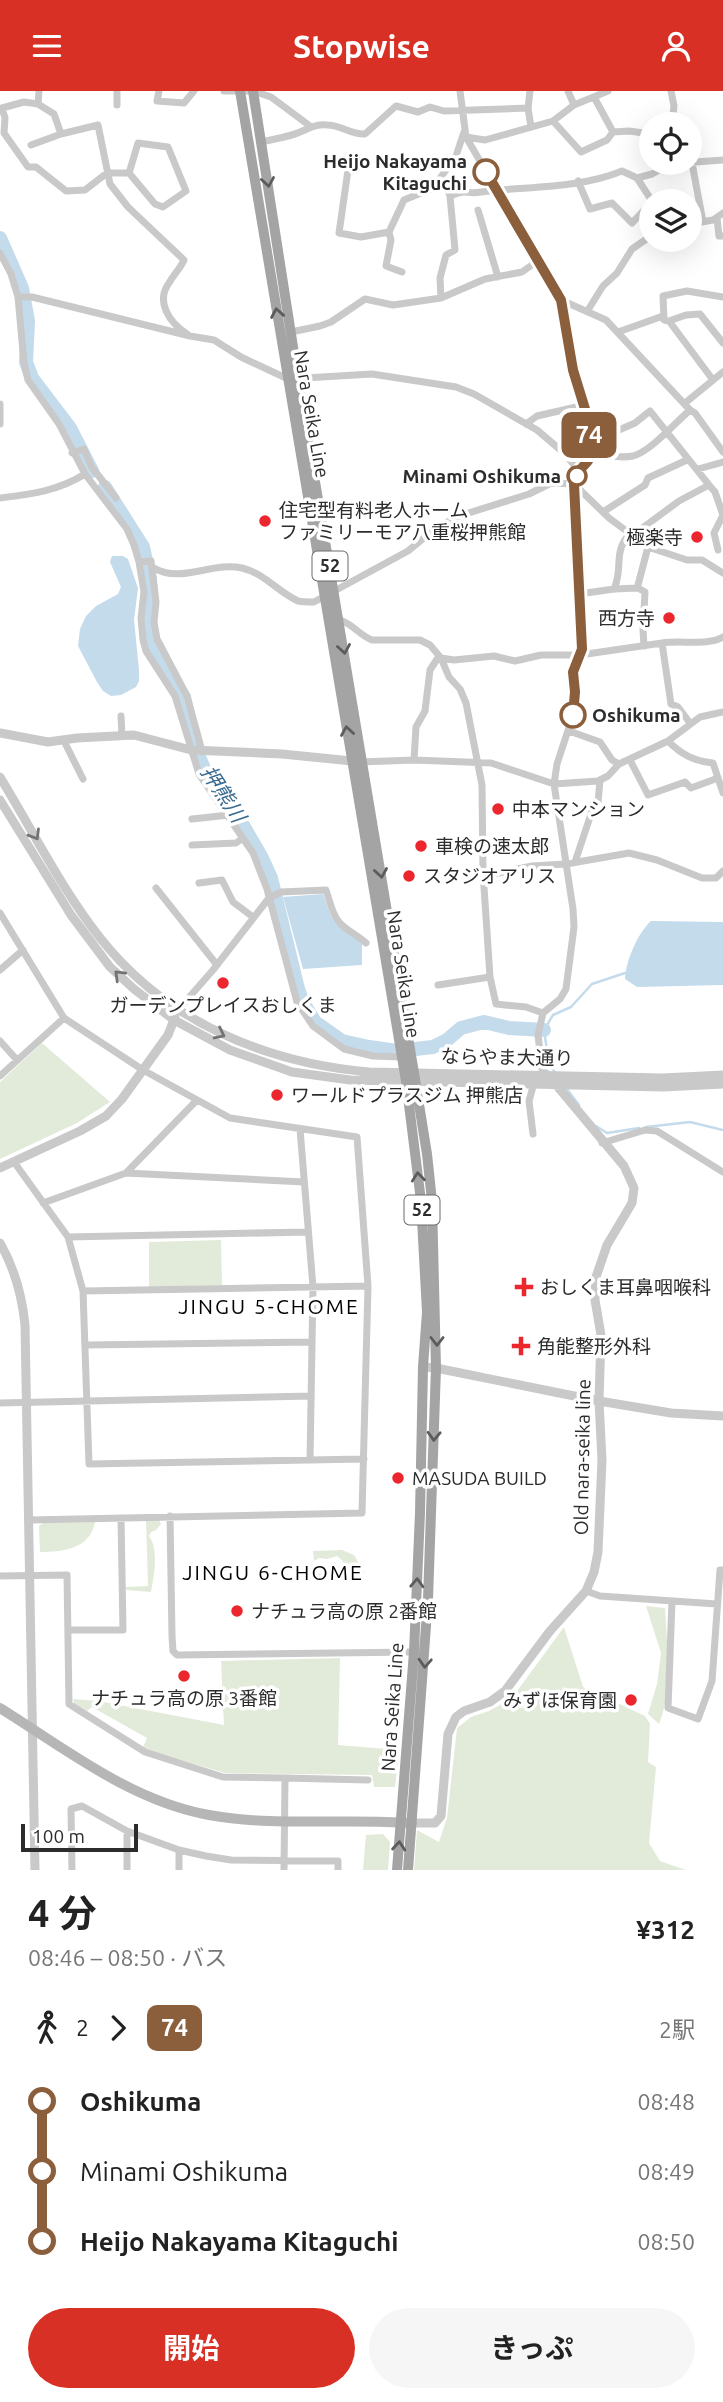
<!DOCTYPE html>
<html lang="ja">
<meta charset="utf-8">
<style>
body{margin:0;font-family:Ubuntu,"Noto Sans JP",sans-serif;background:#f6f6f6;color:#222;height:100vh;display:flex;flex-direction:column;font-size:26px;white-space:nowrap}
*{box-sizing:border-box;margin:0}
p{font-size:23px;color:#767676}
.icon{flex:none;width:38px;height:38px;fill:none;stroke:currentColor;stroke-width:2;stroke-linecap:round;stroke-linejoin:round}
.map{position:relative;height:1779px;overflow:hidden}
.sheet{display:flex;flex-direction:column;background:#fff;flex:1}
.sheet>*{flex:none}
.badge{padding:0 14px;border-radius:10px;font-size:24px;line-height:46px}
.buttons{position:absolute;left:639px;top:21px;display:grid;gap:14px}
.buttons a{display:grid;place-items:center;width:63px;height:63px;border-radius:50%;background:#fff;box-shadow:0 7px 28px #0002;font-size:35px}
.scale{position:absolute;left:21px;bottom:18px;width:117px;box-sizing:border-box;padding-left:7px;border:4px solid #2c2c2c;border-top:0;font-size:19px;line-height:24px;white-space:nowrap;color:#2c2c2c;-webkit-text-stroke:5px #fff;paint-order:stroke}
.map>.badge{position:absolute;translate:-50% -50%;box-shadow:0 0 0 4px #fff}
.legs{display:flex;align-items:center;gap:10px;height:77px;padding:0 28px;font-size:23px}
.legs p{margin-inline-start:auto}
.overview{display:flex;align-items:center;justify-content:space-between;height:119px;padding:0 28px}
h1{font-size:38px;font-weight:700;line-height:52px}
.action{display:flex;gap:14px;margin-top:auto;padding:14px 28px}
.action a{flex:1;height:80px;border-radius:42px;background:#d93025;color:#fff;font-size:28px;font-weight:700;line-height:80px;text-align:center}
.action a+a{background:#f6f6f6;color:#222}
ul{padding:0 28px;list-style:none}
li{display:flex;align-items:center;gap:24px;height:70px;font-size:26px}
li i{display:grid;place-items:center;width:10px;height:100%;margin:0 9px;background:currentColor}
li i::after{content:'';width:18px;height:18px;margin:-9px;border:5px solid;border-radius:50%;background:#fff}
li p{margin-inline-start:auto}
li:first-child i{background:linear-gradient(#0000 50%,currentColor 0)}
li:last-child i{background:linear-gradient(currentColor 50%,#0000 0)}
header{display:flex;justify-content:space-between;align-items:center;height:91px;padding:0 28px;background:#d93025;color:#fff;font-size:32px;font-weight:700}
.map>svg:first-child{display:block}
</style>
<header><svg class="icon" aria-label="menu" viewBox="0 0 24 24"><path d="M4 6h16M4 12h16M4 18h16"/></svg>Stopwise<svg class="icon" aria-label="person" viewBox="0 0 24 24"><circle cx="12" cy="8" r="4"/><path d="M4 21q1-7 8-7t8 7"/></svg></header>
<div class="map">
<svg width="723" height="1779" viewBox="0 0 723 1779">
<rect width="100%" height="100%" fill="#fff"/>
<path fill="#e2ebd9" d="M42,952L110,1011L77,1032L0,1068V991Z
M221,1149L222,1194L149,1196V1151Z
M159,1429L161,1433L156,1439L151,1441L149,1445C159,1458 154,1486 151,1501L126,1499L125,1496L148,1495L146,1430Z
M95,1431C90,1458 63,1461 40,1461L39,1435L43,1432Z
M342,1459L354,1464L364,1481L362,1485L314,1486V1480L319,1483L327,1481L330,1477L336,1478L342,1474L343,1470L337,1465L327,1468L319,1467L314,1470L313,1460Z
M646,1515L665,1517C667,1555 673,1598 659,1633L648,1623L657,1593L661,1562Z
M564,1536L583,1596L645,1625L650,1633L648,1671L656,1676L649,1752L660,1770L686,1779H414L417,1739L439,1751L447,1727L457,1637L471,1626L489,1620L512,1607Z
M340,1567L338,1654L399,1659L395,1696H374L372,1684L225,1682L151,1660L143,1656L147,1647L92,1616L87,1620L74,1612L73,1608L98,1610L224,1634L221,1570Z
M383,1743L390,1751L388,1779H363L366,1744Z"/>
<path fill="#c4dbec" d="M112,465H123L128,468L138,497L134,529L139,579V590L136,596L121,604L111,605L103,600L97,591L78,555L80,538L86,525L96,515L118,503L121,496L110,471Z
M323,803C327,813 330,828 339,835C346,842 355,846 362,853V874L303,878L283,806Z
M651,830L723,831V894L637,896L625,888C626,870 637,843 651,830Z"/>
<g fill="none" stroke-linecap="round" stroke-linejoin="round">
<path stroke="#c4dbec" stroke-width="2.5" d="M556,983L549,973L544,939L553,924L571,916L592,893L625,882
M566,997L579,1014
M596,1035L607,1042L639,1037
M646,1036L690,1031L723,1039"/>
<path stroke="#c4dbec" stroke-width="14" d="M0,147L22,197L28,230L26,271L32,287L70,337L92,380
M105,396L143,456L150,488L151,508L148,532L151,556L184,606L195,657L207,684L225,703L262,767L271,787L297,894L302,910L315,931L342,950L369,956L397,960L433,956L447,949L461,937L484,931L509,937L544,939"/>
<path stroke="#c9c9c9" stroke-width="7" d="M39,0L38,13L54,23L61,43L98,34L110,93L128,116L184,169C180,178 174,183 169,192C155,211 170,232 187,243
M159,0L157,10L184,12L194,0
M224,0H253L271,6L310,35
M460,0L466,46L561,209L573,279L589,331L588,370L579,380L574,393L582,558L574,575L573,624L557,673L554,693L573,818L574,836L566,898L560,908L543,922L538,944L542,978L548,984
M530,0L528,17L531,36
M568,0L574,14
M671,0L674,15L672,33
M594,6L613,41
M38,13L24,11L2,17L5,27L4,42L28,76H36L66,100L85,99L107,82H129L155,113L163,116L186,100L168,56L138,52L129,82
M117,14V0
M553,30L581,61L607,49L613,41L629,40L651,43
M466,46L485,49L553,30L574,14L608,0
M261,51C274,48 289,46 300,41C310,37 316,33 327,34C341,34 352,44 365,43L396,15L418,21L430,16L444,20L528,17
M31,54L61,43
M692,72L703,131
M348,79L339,142L361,146L389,141L404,109L433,97L456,65L464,41
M637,87L652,110
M578,90L590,118L612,112L632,132L651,112
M450,105C468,97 466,104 481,101C527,95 578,98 622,80L637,87L652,83L669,73L723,69
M478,119L498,186
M717,127L719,145H723
M690,133L713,129L723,122
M389,141L391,149L386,175L402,181
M0,162L11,183L18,206L24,272L28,289L59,333L85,383L127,438L134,454L139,471L144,501L141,527L143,549L146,560L175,605L199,683L253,762L267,798L297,911L313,935L344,958L373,965L400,966
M18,206H32L190,245L214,249L241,266L288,288L372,283L456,296L474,303L537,339L564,362L579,380
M441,207L440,187L446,164L455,159L450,105L442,86
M561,209L606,229L690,319L695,322L723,361
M588,219L603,195L617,182L632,158L651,145
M669,230L686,224L700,223L723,252
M291,241L320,235L331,231L365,208L393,214L441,207L485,188L522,181L539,169
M618,241L663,225
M713,289L669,230L664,229L663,205L687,200L723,206
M685,312L723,281
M0,313V333
M589,331L610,330L619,339L635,332L650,320L709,394L679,410L633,444
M526,333L537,325L585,314
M588,361C602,363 619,368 633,365C651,360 675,332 690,319
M72,362L84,358L91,375L116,407
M698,378L723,371
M709,394L715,401L723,424
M0,407C31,403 58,400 85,383
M603,421L645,394L648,387L687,369
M718,459L714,442L723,424
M139,471L151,470L156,511L154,531L157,548L187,605L202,660
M152,476C181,494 212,470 242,477C264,482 278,501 298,510C303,511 310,511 314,511L408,460L431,441L456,426L529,403L551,392L574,393L609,427L648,456L687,469H702L723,482
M614,498C624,475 612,463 630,442
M579,503L614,498L638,497
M340,529C353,533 359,544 372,549H420L430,554L441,567L449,586L460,598L466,612L482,694L483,781L490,886
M644,555L643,539L645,501L638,497V494L648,456
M441,567L454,569L494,565L515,570L541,564H580L662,552
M121,625L122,645
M690,632L678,616L671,613L662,552C680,549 709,555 723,546
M569,640L600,651L612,669L619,673
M64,650L83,688
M668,650L700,626L723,621
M414,669L416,636L425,620L430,579L439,565
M630,669L648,704L685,691L691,697L718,687
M359,671L414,669L491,672L554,693L598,690L608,685L619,673L668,650C681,663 693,670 713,672L723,702
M192,728L229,724
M192,754L236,752L243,747
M575,771L593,717L598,712L600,689
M485,785L532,775L566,773L629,762L657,769L702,787H716L723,780
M199,792L222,789L233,811L253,826
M156,797L217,874
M0,822L64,927L143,979L230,1027L357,1046L368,1195L362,1422L30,1429
M0,879L23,859
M438,894L490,886L496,913L526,916L543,922
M178,919L213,879L269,807L281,801L326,799C330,811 333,827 343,835C350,841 358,845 366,852
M0,950L17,969
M0,985L64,927
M300,1038L313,1196L310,1369
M533,1043L529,1010L534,992
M602,1052L645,1039L657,1040L723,1081
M14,1071L68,1146L83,1200L89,1373L364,1368
M126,1082L304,1091
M43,1112L126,1082L197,1009
M68,1146L308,1141
M83,1200L368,1195
M86,1254L312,1251
M0,1312L311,1305
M170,1425L172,1545L173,1560L177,1564L414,1561
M0,1485L67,1484L69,1613L145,1661L223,1686L285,1687L284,1779
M586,1500L600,1505L717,1513
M672,1510L668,1617L698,1628L712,1590L720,1479H723
M68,1539H123L121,1427
M285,1687L368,1689
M127,1740V1779
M179,1759V1779
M72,1779L71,1718L82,1715L127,1740L179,1759L206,1765L231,1769L338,1770V1779"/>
<path stroke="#c9c9c9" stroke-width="9" d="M0,642L48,651L77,647L134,644L191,659L282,663L352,670
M0,686C33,740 62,799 101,848C167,931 266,972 369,981L663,987L723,984
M0,709L71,824L110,876L134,898L174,929L230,959L292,981L350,989L663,996L723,993
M0,1077L80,1040L106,1025L122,1008L168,944L175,926
M0,1152C15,1178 22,1204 25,1234L35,1779
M423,1276L436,1277L599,1310L671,1322L723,1325
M412,1732H435L441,1725L448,1643L456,1626L464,1620L490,1611L505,1600L550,1540L586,1500L594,1481L598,1461L602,1369L599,1310L601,1244L595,1209L596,1186L607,1154L632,1112L634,1097L624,1075L548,984"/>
<path stroke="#b6b6b6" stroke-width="10" d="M0,1617C66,1658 131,1710 209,1724C275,1736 345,1727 412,1732"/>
<path stroke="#a4a4a4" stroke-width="10" d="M240,0L406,990L421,1110L427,1221L423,1276L420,1422L414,1561L397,1779
M253,0L301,307L414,982L427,1063L432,1110L436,1277L428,1508L408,1779"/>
</g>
<defs><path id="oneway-chevron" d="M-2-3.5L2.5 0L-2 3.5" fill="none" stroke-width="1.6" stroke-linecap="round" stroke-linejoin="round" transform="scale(1.75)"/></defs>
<g stroke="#5c5c5c">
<use href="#oneway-chevron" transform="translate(268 91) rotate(81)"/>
<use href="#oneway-chevron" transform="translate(277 222) rotate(-100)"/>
<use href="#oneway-chevron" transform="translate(344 558) rotate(81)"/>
<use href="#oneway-chevron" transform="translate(347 640) rotate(-99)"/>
<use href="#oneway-chevron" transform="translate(381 782) rotate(81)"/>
<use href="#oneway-chevron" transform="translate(418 1086) rotate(-96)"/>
<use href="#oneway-chevron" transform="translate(437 1250) rotate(90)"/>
<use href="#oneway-chevron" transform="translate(434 1345) rotate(92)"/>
<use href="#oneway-chevron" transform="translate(417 1492) rotate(-87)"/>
<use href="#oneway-chevron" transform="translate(425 1572) rotate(93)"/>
<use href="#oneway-chevron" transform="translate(399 1755) rotate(-85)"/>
</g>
<g stroke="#737373">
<use href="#oneway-chevron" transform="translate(35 744) rotate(59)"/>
<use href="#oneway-chevron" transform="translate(119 884) rotate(-136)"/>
<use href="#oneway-chevron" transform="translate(220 943) rotate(26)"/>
</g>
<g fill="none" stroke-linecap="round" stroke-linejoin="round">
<defs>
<path id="line-1" d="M486,81L561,209L573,279L589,331L588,370L579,380L574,393L582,558L573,581L575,601L573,624"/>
</defs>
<use href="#line-1" stroke="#fff" stroke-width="16"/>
<use href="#line-1" stroke="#8b5e3c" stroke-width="10"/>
</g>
<g fill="#fff" stroke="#8b5e3c" stroke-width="3.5">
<circle cx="486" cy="81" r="12"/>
<circle cx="577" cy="385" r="9"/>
<circle cx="573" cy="624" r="12"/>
</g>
<g fill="#ec262d" stroke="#fff" stroke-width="2.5">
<circle cx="265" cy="430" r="7"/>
<circle cx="697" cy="446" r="7"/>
<circle cx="669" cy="527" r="7"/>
<circle cx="498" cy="718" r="7"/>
<circle cx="421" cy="755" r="7"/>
<circle cx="409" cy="785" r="7"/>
<circle cx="223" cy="892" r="7"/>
<circle cx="277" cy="1004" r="7"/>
<path d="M520.5 1185.5h7v7h7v7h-7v7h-7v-7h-7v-7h7z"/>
<path d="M517.5 1244.5h7v7h7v7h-7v7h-7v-7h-7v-7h7z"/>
<circle cx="398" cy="1387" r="7"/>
<circle cx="237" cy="1520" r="7"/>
<circle cx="184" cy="1585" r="7"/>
<circle cx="631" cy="1609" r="7"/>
</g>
<g text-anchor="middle" stroke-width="7" stroke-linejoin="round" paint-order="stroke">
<g fill="#fff" stroke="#6b6b6b" stroke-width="2">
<rect x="312.5" y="460.5" width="35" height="29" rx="5"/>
<rect x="404.5" y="1104.5" width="35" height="29" rx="5"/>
</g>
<g font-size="18" font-weight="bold" fill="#2c2c2c">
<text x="330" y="481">52</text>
<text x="422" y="1125">52</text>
</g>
<g font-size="19" font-weight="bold" fill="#2c2c2c" stroke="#fff" text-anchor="end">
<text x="467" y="77">Heijo Nakayama<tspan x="467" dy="22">Kitaguchi</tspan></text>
<text x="561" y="392">Minami Oshikuma</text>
<text x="592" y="631" text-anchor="start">Oshikuma</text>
</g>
<g font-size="19" fill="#2c2c2c" stroke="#fff">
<text transform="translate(312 323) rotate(80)" y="7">Nara Seika Line</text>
<text transform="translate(404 883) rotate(81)" y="7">Nara Seika Line</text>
<text transform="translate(507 966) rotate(1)" y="7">ならやま大通り</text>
<text transform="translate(582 1366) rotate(-89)" y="7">Old nara-seika line</text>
<text transform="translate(392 1616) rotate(-86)" y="7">Nara Seika Line</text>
</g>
<g font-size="19" fill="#2c2c2c" stroke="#fff" text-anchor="start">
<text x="279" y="426">住宅型有料老人ホーム<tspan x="279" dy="22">ファミリーモア八重桜押熊館</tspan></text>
<text x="683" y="453" text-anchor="end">極楽寺</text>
<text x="655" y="534" text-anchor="end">西方寺</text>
<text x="512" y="725">中本マンション</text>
<text x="435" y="762">車検の速太郎</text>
<text x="423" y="792">スタジオアリス</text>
<text x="223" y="921" text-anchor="middle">ガーデンプレイスおしくま</text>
<text x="291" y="1011">ワールドプラスジム 押熊店</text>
<text x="540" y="1203">おしくま耳鼻咽喉科</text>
<text x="537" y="1262">角能整形外科</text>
<text x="412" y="1394">MASUDA BUILD</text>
<text x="251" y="1527">ナチュラ高の原 2番館</text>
<text x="184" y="1614" text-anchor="middle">ナチュラ高の原 3番館</text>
<text x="617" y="1616" text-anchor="end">みずほ保育園</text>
</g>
<g font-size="21" font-style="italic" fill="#386b91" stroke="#fff">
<text transform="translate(223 703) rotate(57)" y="7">押熊川</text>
</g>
<g font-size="21" letter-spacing="2" fill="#000" stroke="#fff">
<text x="269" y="1223">JINGU 5-CHOME</text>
<text x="273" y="1489">JINGU 6-CHOME</text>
</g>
</g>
</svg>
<div class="buttons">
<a><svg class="icon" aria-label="locate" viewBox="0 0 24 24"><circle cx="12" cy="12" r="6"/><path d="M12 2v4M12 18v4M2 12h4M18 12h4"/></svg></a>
<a><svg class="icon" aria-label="layers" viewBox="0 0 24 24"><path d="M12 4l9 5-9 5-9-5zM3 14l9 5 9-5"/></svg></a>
</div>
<div class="scale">100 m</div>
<b class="badge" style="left:589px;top:344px;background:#8b5e3c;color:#fff">74</b>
</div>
<section class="sheet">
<div class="overview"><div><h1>4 分</h1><p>08:46 – 08:50 · バス</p></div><b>¥312</b></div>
<div class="legs"><svg class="icon" aria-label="walk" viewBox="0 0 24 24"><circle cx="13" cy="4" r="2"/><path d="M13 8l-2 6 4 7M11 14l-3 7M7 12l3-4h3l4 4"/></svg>2<svg class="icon" aria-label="forward" viewBox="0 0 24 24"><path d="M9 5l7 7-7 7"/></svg><b class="badge" style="background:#8b5e3c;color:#fff">74</b><p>2駅</p></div>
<ul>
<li><i style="color:#8b5e3c"></i><b>Oshikuma</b><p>08:48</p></li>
<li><i style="color:#8b5e3c"></i><span>Minami Oshikuma</span><p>08:49</p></li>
<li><i style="color:#8b5e3c"></i><b>Heijo Nakayama Kitaguchi</b><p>08:50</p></li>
</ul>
<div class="action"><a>開始</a><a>きっぷ</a></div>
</section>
